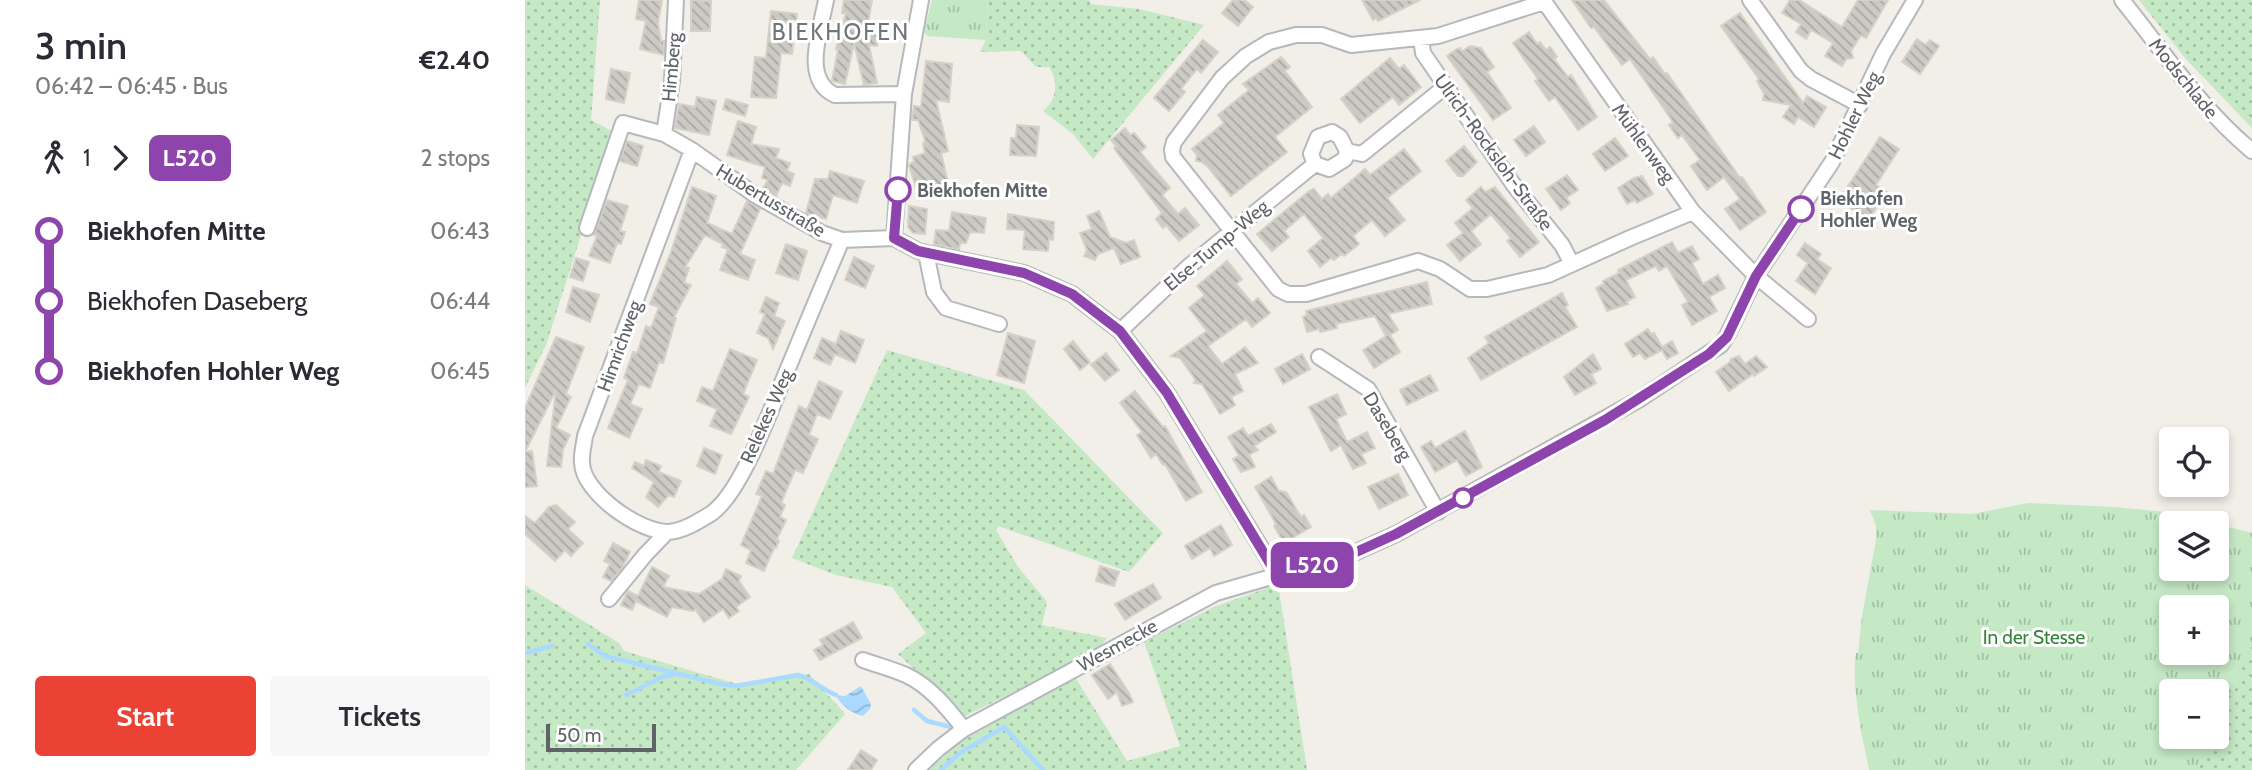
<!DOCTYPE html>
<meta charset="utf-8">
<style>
body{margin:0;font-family:Cabin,sans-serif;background:#f7f7f7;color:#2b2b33;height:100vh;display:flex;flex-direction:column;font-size:26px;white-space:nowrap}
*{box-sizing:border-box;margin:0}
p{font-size:23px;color:#7c7c81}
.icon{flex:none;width:38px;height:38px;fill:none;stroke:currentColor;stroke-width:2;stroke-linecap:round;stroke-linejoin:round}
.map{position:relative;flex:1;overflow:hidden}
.drawer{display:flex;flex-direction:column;background:#fff;width:525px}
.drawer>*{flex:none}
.badge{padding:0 14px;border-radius:10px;font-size:24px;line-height:46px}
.buttons{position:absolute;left:1634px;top:427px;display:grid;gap:14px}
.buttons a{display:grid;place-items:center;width:70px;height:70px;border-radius:7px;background:#fff;box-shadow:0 4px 10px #0003;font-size:35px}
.scale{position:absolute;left:21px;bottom:18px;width:110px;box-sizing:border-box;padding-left:7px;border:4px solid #5f6368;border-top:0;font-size:19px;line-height:24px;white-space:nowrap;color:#5f6368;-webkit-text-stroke:5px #fff;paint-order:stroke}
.map>.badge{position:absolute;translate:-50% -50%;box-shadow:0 0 0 4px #fff}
.legs{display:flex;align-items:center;gap:10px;height:77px;padding:0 35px;font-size:23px}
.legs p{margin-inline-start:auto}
.overview{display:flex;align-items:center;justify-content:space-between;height:119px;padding:0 35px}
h1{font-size:38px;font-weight:600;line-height:52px}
.primary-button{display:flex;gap:14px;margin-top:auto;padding:14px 35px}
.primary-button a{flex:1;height:80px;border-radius:7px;background:#ea4335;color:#fff;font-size:28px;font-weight:600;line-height:80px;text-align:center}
.primary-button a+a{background:#f7f7f7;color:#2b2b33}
ul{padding:0 35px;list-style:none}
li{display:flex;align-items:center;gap:24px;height:70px;font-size:26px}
li i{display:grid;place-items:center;width:10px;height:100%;margin:0 9px;background:currentColor}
li i::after{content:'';width:18px;height:18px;margin:-9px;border:5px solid;border-radius:50%;background:#fff}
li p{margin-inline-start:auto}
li:first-child i{background:linear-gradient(#0000 50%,currentColor 0)}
li:last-child i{background:linear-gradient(currentColor 50%,#0000 0)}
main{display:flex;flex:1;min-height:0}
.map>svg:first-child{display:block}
</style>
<main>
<section class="drawer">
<div class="overview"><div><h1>3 min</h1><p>06:42 – 06:45 · Bus</p></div><b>€2.40</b></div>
<div class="legs"><svg class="icon" aria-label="walk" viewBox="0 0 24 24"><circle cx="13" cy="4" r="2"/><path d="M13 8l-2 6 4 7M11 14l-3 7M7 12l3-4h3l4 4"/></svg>1<svg class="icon" aria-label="forward" viewBox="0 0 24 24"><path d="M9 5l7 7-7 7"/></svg><b class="badge" style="background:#8e44ad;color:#fff">L520</b><p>2 stops</p></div>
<ul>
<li><i style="color:#8e44ad"></i><b>Biekhofen Mitte</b><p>06:43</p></li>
<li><i style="color:#8e44ad"></i><span>Biekhofen Daseberg</span><p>06:44</p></li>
<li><i style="color:#8e44ad"></i><b>Biekhofen Hohler Weg</b><p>06:45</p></li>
</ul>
<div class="primary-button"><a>Start</a><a>Tickets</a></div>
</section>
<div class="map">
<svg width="1727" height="770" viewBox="0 0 1727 770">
<defs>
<pattern id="grass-dots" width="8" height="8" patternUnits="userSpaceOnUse" patternTransform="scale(1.75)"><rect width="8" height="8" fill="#c5e8c5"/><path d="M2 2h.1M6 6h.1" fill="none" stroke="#a3c0a4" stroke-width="1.8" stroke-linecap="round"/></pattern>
<pattern id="park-tufts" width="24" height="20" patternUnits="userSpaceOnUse" patternTransform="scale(1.75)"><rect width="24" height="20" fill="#c5e8c5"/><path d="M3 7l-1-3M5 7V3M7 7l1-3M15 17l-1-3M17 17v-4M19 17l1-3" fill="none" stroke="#a3c0a4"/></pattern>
<pattern id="water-waves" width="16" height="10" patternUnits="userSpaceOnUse" patternTransform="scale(1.75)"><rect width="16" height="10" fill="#aadaff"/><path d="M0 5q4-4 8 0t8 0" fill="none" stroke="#8eb4d2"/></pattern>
<pattern id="building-back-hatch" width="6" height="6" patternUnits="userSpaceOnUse" patternTransform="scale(1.75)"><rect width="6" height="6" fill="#cccac5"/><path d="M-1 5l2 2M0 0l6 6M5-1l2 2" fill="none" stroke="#a9a8a4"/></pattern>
</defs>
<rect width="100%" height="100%" fill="#f1efe8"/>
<path fill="url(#grass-dots)" d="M0,0H75L66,120L89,132L21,345L0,388Z
M463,0H565V4L614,9L679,25L568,159L548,134L518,111C532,100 534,81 524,67H511L496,51L455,52L461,40Z
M1614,0H1727V128L1661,59Z
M362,350L499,390L638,533L604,572L473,526L471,530L493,567L522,602L517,625L582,638L572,651L440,716L373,654L401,633L367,587L311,575L267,558Z
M1727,547V770H1623L1647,737H1692V607Z
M753,584L782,770H402L442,738L550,677L602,761L655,746L619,642L689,607Z
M0,585L94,643L99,651L216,685L284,674L320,714L271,770H0Z"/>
<path fill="url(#park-tufts)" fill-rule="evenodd" d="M407,0H463L461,40L402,36L399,32Z
M1503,503L1591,507L1640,512L1690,523H1647V569H1692V524L1727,533V646L1692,723V691H1647V737H1686L1671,770H1344C1337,735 1326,688 1331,653H1333L1337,616L1351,540V526L1345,510L1447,514ZM1647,607H1692V653H1647Z"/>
<path fill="url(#water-waves)" d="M336,686L346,704L345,709L338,716C328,714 315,705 311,695L320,696Z"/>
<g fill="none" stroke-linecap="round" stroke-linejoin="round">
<path stroke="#aadaff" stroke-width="4.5" d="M63,644L80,656L195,684L210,686L273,675C287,678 297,690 311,695
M0,653L27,646
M101,695L137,677L148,675
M389,710L402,721L430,728
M416,770L435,753L479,727L518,770"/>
</g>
<path fill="url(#building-back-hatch)" stroke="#d6d1c6" stroke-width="2" d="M114,0H137L133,23L136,41H139V55L115,49L121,21L111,19Z
M166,0L186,1L185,31H166Z
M319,0H347L343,23L356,25L352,46L344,45L352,83L339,85L329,43L320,84L307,81L313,49H311L321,13H317Z
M708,0H719L728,7L713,26L697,13Z
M837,0H895L853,21L851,18L848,20Z
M1047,0H1079L1125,59L1128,57L1140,74L1142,73L1215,178L1217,177L1241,212L1215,230L1200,209L1215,199L1199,177L1182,190L1166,166L1175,160L1157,135L1153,138L1144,125L1148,122L1105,59L1097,65L1069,27L1066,28Z
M1265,0H1274L1317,27L1333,0H1363L1341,38L1336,35L1326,51L1328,58L1321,59L1317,66L1300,56L1308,43L1286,30L1281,39L1271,32L1276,24L1257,13Z
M246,11L272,14L267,54L256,53L251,98L226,97L230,57L241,58Z
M1215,13L1278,103L1282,96L1301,107L1289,127L1273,117L1269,124L1258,117L1266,105L1238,100L1239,94L1232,81L1234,79L1196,26Z
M1004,32L1012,44L1015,42L1021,50L1025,47L1032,57L1029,59L1043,77L1046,75L1072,117L1053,130L1030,97L1024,101L1010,81L1013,79L988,43Z
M1392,39L1401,45L1405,40L1414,46L1395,74L1377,62Z
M678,40L693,52L676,73L672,69L656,89L660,92L644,111L629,98Z
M945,46L956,48L969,67L962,72L986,108L968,120L922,56L932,49L935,48L937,51Z
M756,57L765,67L760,71L787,107L750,137L762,152L706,196L683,167L677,162L671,161L672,155L667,149L699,123L693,115L724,90L718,84Z
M865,58L874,69L879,65L896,87L874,105L868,97L835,123L816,99Z
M401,61L427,64L424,102L411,100L423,151L416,153L425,191H392L384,165L389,161L388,157L400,153L398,144L400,140L393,120H387L389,106L396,107Z
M86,69L105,73L99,103L81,99Z
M172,97L191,101L184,135L150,128L154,104L170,107Z
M201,99L223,105L220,116L198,109Z
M213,121L231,127L226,144L254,149L251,158L265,163L262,171L269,174L265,186L257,183L251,196L238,188L243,180L237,178L240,167L202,155Z
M492,125L514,127L511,156L485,155L486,138H491Z
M1009,126L1020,142L1001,156L989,140Z
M600,128L605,135L609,133L621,147L615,152L645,188L637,195L653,214L660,208L674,225L654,241L641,225L638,228L631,219L637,213L589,148L591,146L586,140Z
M1355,137L1374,149L1351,185L1362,192L1343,220L1314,200Z
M1090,138L1103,156L1080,171L1068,154Z
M102,141L118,146L112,166L95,161Z
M939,146L952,162L938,176H933L921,161Z
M879,149L896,171L862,198L880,220L860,236L847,220L828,236L834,244L819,256L817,254L809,260L806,258L795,267L783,251L798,238L779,214L759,231L764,237L747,251L732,234L784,191L789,189L797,199L803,194L806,198L840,169L845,175Z
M305,171L339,181L332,203L308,195L301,219L281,213L290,179H303Z
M1042,175L1053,190L1041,198L1045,203L1036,210L1021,189Z
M1117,176L1128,194L1112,203L1110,200L1102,204L1093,188L1109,178Z
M167,187L191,196L182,223L207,234L222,201L235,209L215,254L230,260L223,280L195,270L203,249L197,247L198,244L180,235L160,267L164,268L159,283L166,285L149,317L151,318L138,363L134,362L125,388L114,384L105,404L117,409L104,438L83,428L103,380L99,378L108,352L112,353L121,326L126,328L134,307L125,304L146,252Z
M956,187L960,192L970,187L1014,242L995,257L982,241L986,238L966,214L946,231L956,244L935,261L922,245L938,233L930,223L948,208L941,200Z
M82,200L103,206L95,231L100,232L96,244L92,243L85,263L64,256L72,236L69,235Z
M384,206L402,209L400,234L388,233L383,227Z
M574,211L585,237L601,243L609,240L615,257L596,264L589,248L573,254L570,260L559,256L562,250L555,233L567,229L562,216Z
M427,212L461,218L459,233L445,232L441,243H435L434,250L409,244L411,230L424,231Z
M483,214L529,222L528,240L524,239L523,251L498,249L500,230L482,229Z
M1147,242L1153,253L1167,246L1174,259L1167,263L1178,284L1193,275L1200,288L1184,297L1192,311L1167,325L1157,305L1163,302L1142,266L1134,271L1131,266L1101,280L1110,297L1101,302L1103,304L1082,311L1071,288L1079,284L1078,281L1094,273L1093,270Z
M1280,243L1296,254L1292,259L1306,268L1290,294L1271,281L1283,263L1272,255Z
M261,244L282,251L273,280L251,273Z
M329,257L349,266L340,288L320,280Z
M51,258L64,262L58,281L45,277Z
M702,261L717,279L711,284L727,303L733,298L745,313L727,327L721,319L683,346L697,364L720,347L733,363L710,374L718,391L706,397L710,405L695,414L677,384L669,383L670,379L655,358L646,356L682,331L664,308L680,295L672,286Z
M902,282L907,304L863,314L873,330L865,335L875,352L849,368L838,350L861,336L850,316L811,324L812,328L795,332L794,329L782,332L778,317L782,315L781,311Z
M48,287L74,295L65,322L41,312Z
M1037,293L1043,305L1040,307L1052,327L956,380L943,358L964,343L960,337Z
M241,297L254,303L249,316L260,321L248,349L243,338L232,333L240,314L235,312Z
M1123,329L1126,334L1129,333L1137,347L1147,341L1153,353L1142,359L1137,350L1120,359L1115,353L1108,357L1100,344Z
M316,331L339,340L330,363L310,354L305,365L289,358L297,338L311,344Z
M483,333L510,341L499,383L472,375Z
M31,337L59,347L41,394L46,397L31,428L45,435L38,449L36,467L22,466L31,390L0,452L7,451L12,486L0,487V408Z
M548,341L565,362L555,370L539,349Z
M205,349L232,360L218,394L224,397L206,434L185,426L192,409L172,401L177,387L188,391Z
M581,353L594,370L580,381L566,365Z
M777,354L785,369L758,384L750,369Z
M1068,354L1076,369L1066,374L1071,383L1050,395L1039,377Z
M1214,356L1220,364L1231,356L1242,367L1229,376L1228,374L1204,391L1191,372L1205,362L1206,359Z
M905,375L913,390L882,405L875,390Z
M294,381L317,392L305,419L292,414L284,435L293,439L278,473L270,470L256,503L260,505L255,517L261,520L252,539L254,541L251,548H249L239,571L221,563L226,550L216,545L237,496L231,494L241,471L248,474L274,406L282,410Z
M610,391L638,427L640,426L677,492L661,501L640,464L638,465L631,454L626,458L612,435L617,432L595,403Z
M812,394L821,414L811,419L822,442L842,432L850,448L836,454L841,463L828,469L816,445L806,451L784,407Z
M746,424L751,432L729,446L733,450L724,455L730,467L716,472L708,459L714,456L703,437L718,428L723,436Z
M940,431L957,467L941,476L932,460L910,472L896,447L906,441L910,448Z
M179,448L197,455L190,474L172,466Z
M121,460L136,466L134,472L156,481L149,497L144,495L133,507L121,497L129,482L107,468L110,462L119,466Z
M873,474L883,495L854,509L843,487Z
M746,477L754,491L761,492L776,517L779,515L786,527L759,543L749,526L751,524L730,487Z
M31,505L50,522L43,529L58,543L46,556L40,550L30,561L0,534V516L10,523L24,507Z
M696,525L707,545L689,556L685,548L667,559L660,546Z
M88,543L105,552L97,568L86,581L78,577L85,564L79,561Z
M575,566L594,572L589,586L571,581Z
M127,567L144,576L138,587L174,594L197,579L201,569L216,576L214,581L225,597L211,607L214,611L204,618L198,609L179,622L170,609L168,611L147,607L142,617L111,601L107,610L96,605L103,591L113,596Z
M628,584L636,598L600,620L590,604Z
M328,622L337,638L295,660L289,650L298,645L295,640Z
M585,664L604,693L608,702L597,706L592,692L583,699L567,675Z
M336,750L352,760L346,770H323Z"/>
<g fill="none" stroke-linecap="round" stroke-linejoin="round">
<defs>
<path id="minor" d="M301,0C296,29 276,80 310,95L379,94
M1018,0L1168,212L1231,276L1283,319
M1225,0L1276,71L1286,79L1335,105
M1597,0C1639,52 1675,108 1727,151
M1019,2L913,36L826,45L797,35H771L744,42L721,56L697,78L649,142L647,150L648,157L753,289L763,294H781L893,261L915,269L945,289H962L1023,275L1105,238L1168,212
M896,38L898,53L988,184L1037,245L1047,264
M139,134L147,81L151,0
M167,150L60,436C59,445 56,454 57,463C58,493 114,532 143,532C159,531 174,521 187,513C217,491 244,413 259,378C278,332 297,286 317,240
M822,151L837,154L921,86
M62,228L98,123L139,134L167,150L230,195L297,233L317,240L369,238L393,251L499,273L547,294L595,331L642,393L752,574
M369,238L379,94L396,0
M401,253L409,292L421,308L474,324
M595,331L663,267L790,164L804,169L820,159L822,151L815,137L807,132L793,137L786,154L790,164
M794,357L843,389L913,512
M84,599L120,555L142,532
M338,660C352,665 367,669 381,675C405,686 423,709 439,729
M391,770L413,749L439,729L691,593L829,553L871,534L1115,399L1196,345L1202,336L1231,276L1307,162L1358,54L1390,0"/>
</defs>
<use href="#minor" stroke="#b5b8bc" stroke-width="18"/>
<use href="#minor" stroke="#fff" stroke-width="14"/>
</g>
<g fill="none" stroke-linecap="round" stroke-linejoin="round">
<defs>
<path id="line-1" d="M373,190L369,238L393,251L499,273L547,294L595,331L642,393L752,575L829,553L871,534L1080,420L1184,354L1202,337L1231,276L1276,209"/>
</defs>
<use href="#line-1" stroke="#fff" stroke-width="16"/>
<use href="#line-1" stroke="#8e44ad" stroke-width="10"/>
</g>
<g fill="#fff" stroke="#8e44ad" stroke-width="3.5">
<circle cx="373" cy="190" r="12"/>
<circle cx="1276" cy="209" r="12"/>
<circle cx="938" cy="498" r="9"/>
</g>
<g text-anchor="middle" stroke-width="6" stroke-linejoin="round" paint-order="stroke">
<g font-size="19" fill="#5f6368" stroke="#fff">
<text transform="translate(146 67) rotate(-85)" y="7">Himberg</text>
<text transform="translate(1659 78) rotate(51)" y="7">Modschlade</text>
<text transform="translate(1329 115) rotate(-64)" y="7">Hohler Weg</text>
<text transform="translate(1119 143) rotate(54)" y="7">Mühlenweg</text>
<text transform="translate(969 152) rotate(54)" y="7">Ulrich-Rocksloh-Straße</text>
<text transform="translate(246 200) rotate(31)" y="7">Hubertusstraße</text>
<text transform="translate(691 245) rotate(-40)" y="7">Else-Tump-Weg</text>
<text transform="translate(94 346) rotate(-70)" y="7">Himrichweg</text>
<text transform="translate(241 416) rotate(-66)" y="7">Relekes Weg</text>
<text transform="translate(863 426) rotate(59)" y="7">Daseberg</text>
<text transform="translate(592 645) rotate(-29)" y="7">Wesmecke</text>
</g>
<g font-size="19" font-weight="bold" fill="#5f6368" stroke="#fff" text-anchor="start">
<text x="392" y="197">Biekhofen Mitte</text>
<text x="1295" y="205">Biekhofen<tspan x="1295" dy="22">Hohler Weg</tspan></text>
</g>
<g font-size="19" fill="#348238" stroke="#fff">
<text x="1509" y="644">In der Stesse</text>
</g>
<g font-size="23" letter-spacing="2" fill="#70757a" stroke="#fff">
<text x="316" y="40">BIEKHOFEN</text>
</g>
</g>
</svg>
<div class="buttons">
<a><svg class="icon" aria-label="locate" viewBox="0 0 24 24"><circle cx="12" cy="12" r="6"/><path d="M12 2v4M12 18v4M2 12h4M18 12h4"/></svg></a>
<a><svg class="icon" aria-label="layers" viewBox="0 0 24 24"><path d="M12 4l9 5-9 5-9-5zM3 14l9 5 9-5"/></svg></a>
<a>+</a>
<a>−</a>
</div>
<div class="scale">50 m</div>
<b class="badge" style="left:787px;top:565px;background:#8e44ad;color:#fff">L520</b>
</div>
</main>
